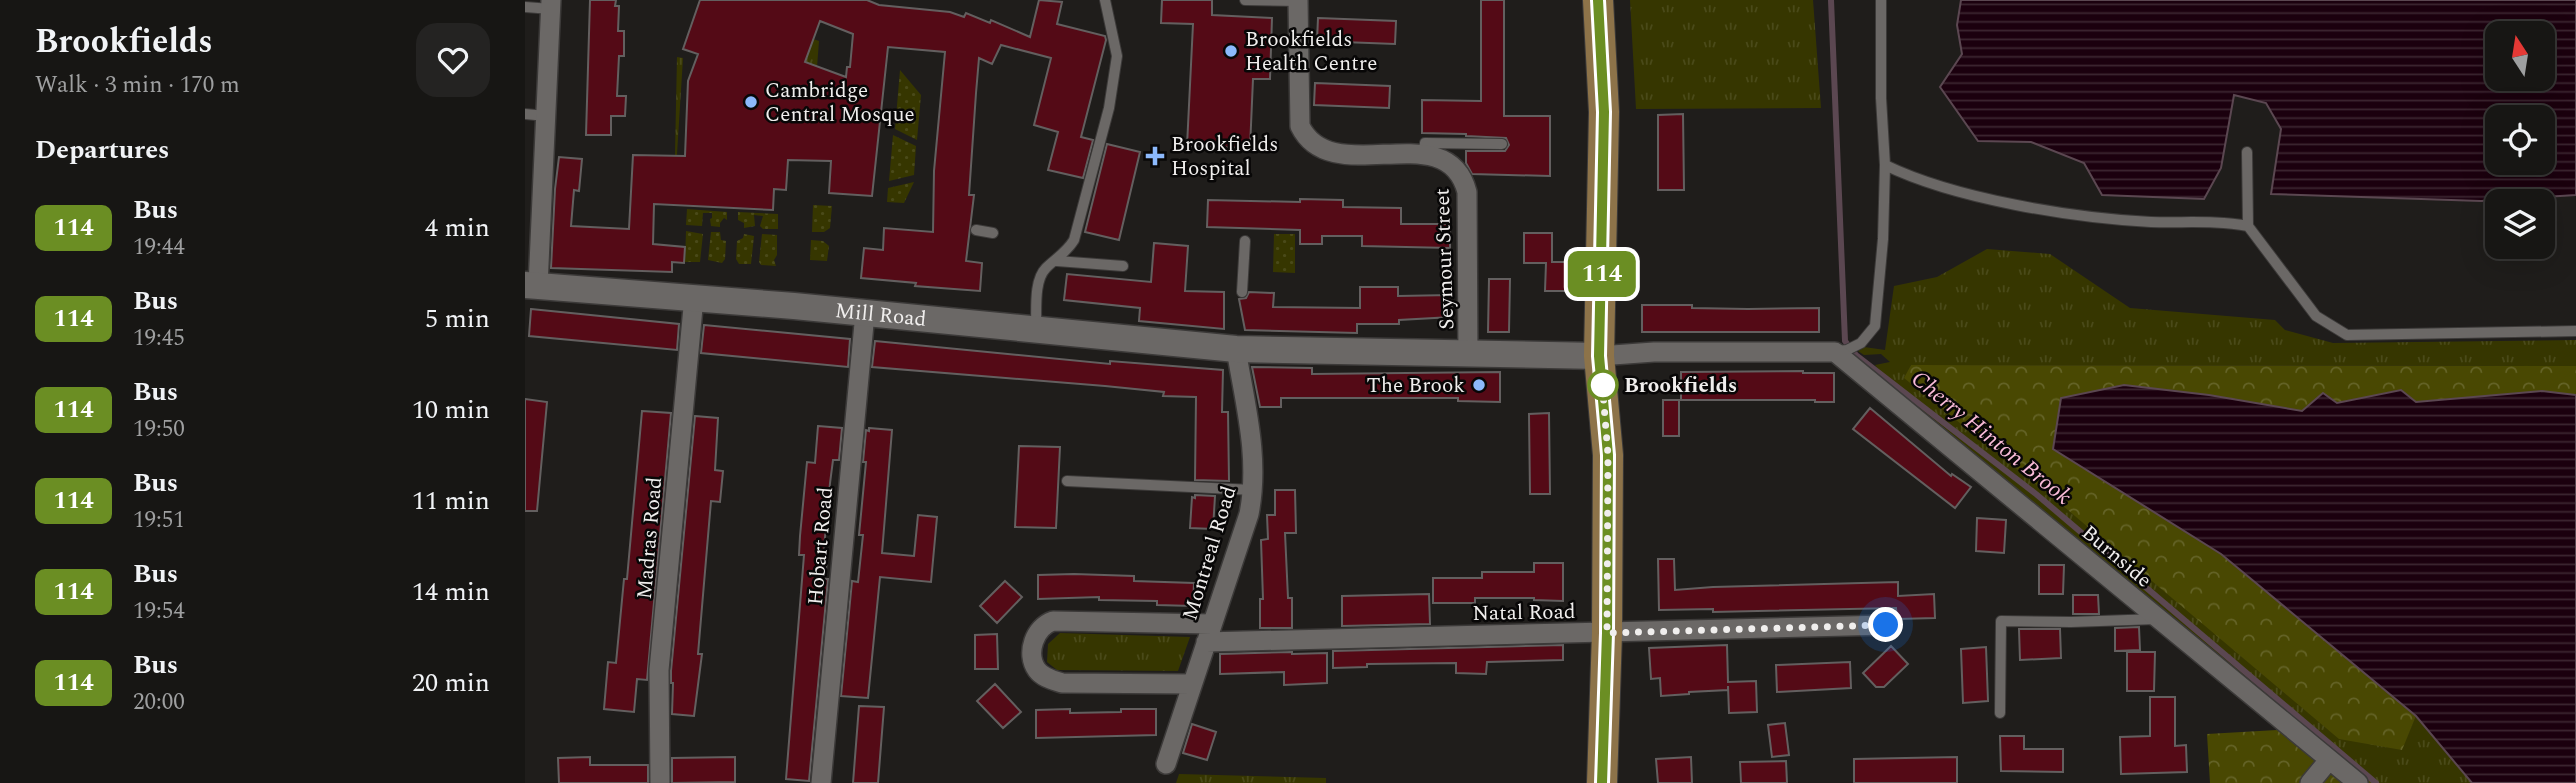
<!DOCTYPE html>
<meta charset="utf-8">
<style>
body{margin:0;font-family:Spectral,serif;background:#242322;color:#f1f3f6;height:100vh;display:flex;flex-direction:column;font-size:26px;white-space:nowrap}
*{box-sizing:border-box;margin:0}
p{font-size:23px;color:#9e9fa0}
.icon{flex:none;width:38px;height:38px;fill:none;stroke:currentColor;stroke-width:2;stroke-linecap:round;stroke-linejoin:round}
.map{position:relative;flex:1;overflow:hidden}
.drawer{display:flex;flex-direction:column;background:#171614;width:525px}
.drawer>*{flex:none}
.badge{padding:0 14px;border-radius:10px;font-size:24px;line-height:46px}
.needle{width:46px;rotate:348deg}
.tools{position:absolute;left:1960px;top:21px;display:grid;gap:14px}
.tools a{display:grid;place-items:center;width:70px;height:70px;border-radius:14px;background:#171614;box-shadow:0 7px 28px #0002,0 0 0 2px #363534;font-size:35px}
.you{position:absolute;width:35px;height:35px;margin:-18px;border:5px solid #fff;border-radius:50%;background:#1a73e8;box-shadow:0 0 0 10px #1a73e833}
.map>.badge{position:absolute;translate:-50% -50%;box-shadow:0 0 0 4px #fff}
h2{padding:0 35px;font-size:26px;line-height:63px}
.round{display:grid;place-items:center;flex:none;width:74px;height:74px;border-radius:21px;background:#242322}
.headline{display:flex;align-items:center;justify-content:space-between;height:119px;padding:0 35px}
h1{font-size:33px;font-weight:700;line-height:52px}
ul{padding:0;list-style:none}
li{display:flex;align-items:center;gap:21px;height:91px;padding:0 35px}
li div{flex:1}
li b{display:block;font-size:26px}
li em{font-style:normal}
li .badge{min-width:77px;font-weight:700;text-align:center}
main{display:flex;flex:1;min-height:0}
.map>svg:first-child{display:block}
</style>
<main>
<section class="drawer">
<div class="headline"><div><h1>Brookfields</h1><p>Walk · 3 min · 170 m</p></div><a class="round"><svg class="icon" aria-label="heart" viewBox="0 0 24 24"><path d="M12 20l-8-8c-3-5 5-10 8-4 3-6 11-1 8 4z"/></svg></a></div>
<h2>Departures</h2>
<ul>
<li><span class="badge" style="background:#6b8e23;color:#fff">114</span><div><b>Bus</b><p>19:44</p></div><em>4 min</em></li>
<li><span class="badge" style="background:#6b8e23;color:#fff">114</span><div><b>Bus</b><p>19:45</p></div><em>5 min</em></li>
<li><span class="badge" style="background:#6b8e23;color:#fff">114</span><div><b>Bus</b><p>19:50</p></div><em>10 min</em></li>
<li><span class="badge" style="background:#6b8e23;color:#fff">114</span><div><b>Bus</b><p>19:51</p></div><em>11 min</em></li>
<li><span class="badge" style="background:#6b8e23;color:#fff">114</span><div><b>Bus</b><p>19:54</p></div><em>14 min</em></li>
<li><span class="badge" style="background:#6b8e23;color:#fff">114</span><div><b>Bus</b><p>20:00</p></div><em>20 min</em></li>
</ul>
</section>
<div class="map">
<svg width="2051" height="783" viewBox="0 0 2051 783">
<defs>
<pattern id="grass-tufts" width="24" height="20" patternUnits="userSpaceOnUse" patternTransform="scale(1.75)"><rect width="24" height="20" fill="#363600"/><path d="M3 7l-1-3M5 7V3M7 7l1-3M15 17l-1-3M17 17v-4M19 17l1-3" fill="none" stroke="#4a4a19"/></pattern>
<pattern id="forest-crowns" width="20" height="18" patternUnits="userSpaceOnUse" patternTransform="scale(1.75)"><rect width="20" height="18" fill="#494802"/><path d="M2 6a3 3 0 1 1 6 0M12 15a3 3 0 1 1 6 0" fill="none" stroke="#646327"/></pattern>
<pattern id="garden-dots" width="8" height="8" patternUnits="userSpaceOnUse" patternTransform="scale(1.75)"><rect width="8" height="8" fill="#363600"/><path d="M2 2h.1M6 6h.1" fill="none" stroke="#4a4a19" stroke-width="1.8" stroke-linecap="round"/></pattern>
<pattern id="water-rules" width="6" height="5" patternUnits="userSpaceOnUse" patternTransform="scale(1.75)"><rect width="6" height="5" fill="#1b000e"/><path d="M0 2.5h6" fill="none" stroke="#3c2631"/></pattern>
</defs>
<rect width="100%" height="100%" fill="#1f1d1b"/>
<path fill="url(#grass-tufts)" d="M1105,0H1288L1296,108L1111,109Z
M288,39L294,41L292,67L280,62Z
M152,57L158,58L149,202Z
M1462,249L1525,254L1605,308L1750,320L1760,330L1808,343L2051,340V366L1386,365L1380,378L1544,511L1876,750L1891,716L1947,783H1847L1771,718L1640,617L1388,408L1350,365L1365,362L1356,354L1339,355L1333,351L1339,347L1360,350L1369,286L1412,277Z
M535,633L665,637L653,671L532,670L522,662L523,644Z
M654,774L801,778V783H651Z"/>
<path fill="url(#forest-crowns)" d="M1386,365L2051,366V395L2017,391L1891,402L1876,390L1777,411L1684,395L1599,385L1528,449L1696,554L1891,716L1877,750L1814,739L1544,511L1379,378Z
M1771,718L1847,783H1685L1682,734L1752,730Z"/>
<path fill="url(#garden-dots)" d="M375,70L396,95L392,140L370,129Z
M368,135L391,146L389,175L364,181Z
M389,182L379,203L362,202L363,188Z
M288,205L307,206L305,228L299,232H287Z
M162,209L202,212V220L199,218L195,223V227L186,226L185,219L187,218V213H178L177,226L161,225Z
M213,212L253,214V229H238L235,226L238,216L229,215L230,226L219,228V223L213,220Z
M161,231L178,234L175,262H160Z
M186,232H195L196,240L201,241L200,259L197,263L183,260Z
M219,234L229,236L226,264H214L211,259L212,241L218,238Z
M237,234L252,235V255L249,260L251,266L236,265L234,262Z
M749,234H770V273L748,272Z
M286,240L298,241L304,246L302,261L285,260Z"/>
<path fill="url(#water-rules)" stroke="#5b4751" stroke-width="2" fill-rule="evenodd" d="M1436,0H2051V195L1956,201L1746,194L1756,129L1741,103L1709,95L1696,168L1679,199L1577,195L1559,163L1506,142L1453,141L1415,87L1437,54L1432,25ZM1972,33H2018V79H1972ZM1972,117H2018V163H1972Z
M1599,385L1684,395L1777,411L1798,393L1812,403L1876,390L1891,402L2017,391L2051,395V783H1947L1891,716L1696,554L1528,449L1536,398Z"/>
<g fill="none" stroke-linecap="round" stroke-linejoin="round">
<path stroke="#5b4751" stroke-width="6" d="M1306,0L1320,341L1331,355L1511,494L1851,783"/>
</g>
<path fill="#540a16" stroke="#635f5f" stroke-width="2" fill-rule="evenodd" d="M65,0H91L90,6H94L93,31H99V56H94L92,96H101L100,116H86V135H61Z
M175,0H342L354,5L425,12L439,17L441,13L465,23L466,20L505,37L514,0L537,2L532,24L580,36L581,40L556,137L568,140L558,178L523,170L533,132L509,125L526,58L476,45L467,64L454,58L451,93L444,195H449L441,261L457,263L455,291L390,286L391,283L336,278L339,248L358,250L359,228L408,232L409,171L420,52L363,47L347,196L304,193L306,161L263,160L261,190L249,189L248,210L129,204L128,244L160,247L159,263L147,262V272L26,268L30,189L34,157L57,159L54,191L49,190L46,226L104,229L108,155L160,156L163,81L173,54L158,49ZM295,21L328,34L325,67H322L321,77L280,62Z
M637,0H687V15L747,18L745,79H728L725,148L662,146L668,24L636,23Z
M956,0H979V116H1025V176L947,174L941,163V151H980L984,145L981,138L941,136V134L897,133V100L956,101Z
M793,18L871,21L870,44L792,41Z
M790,83L865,86L864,108L789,105Z
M1158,114L1159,190H1133V115Z
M582,144L615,152L594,240L560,232Z
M775,199L818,200V207L876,208V224H925V248L837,246V236H797V244H775V230L682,227L683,200L775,202Z
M999,233H1027V262H1051L1052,291H1020L1021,263H999Z
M629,243L663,246L660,291L699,292V329L614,321L615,308L539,300L542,274L626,282Z
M964,279H985L984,332H963Z
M835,287H873V296L926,295L927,317L874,320V324H832V333L720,330L714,299L721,298L724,292L749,293L748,307L835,308Z
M1117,305H1167V308L1223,309L1294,308V332H1117Z
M6,309L154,324L152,350L4,336Z
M179,325L325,339L323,367L176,353Z
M350,341L585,364V361L698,370L697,412H703L704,481L670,480L671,397L638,396L639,392L580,386L347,367Z
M727,367L787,368V374L975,372V402L933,401V398H756V407H735Z
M1278,371V373H1309V402H1290V400H1156V372Z
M0,399L22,402L12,511H0Z
M1138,400H1154V436H1138Z
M1345,408L1426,476L1427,474L1446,487L1430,508L1328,429Z
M117,411L146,413L122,680L112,679L109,712L79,709L83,662L91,663L99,579H102Z
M1024,413L1025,494H1005L1004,414Z
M170,416L193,418L190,470L198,471L195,502L186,501L173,654H177L169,716L147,714L148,683H146V671Z
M293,426L317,428L314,460H308L305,483L298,559L302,560L300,579H303L284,781L261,779L279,555H274L275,536L282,462L290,463Z
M344,428L367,430L357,553L389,556L393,515L412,517L406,582L355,577L343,698L316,696L327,581L333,582L338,535H334L341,462H338L341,430L344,431Z
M494,446L535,447L531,528L490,527Z
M750,490H770L771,533H760L763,598H767V628H735V599H738L736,540L743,539L742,515H750Z
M670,495L690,496L688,529L665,528L667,497L670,498Z
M1452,518L1481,520L1479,553L1451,551Z
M1133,559H1149L1150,590L1188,587L1373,582V596L1409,594L1410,618L1372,619L1371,608L1188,612V609L1134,610Z
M1009,563H1038V601L1009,600V598H950V603H908V578H957V572H1009Z
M1514,565H1539L1538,594H1514Z
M549,574L609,576V581L669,583L668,606L632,605V601L574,600V597L513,599V575Z
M480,581L497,597L472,623L455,606Z
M904,594L905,624L817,626V596Z
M1548,595H1573L1574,614H1548Z
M1614,627L1615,650L1590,651V628Z
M1494,629H1535L1536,658L1495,660Z
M472,634L473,669H450V635Z
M1038,645V660L962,662L961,674L931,673V663L842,664V667L808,668V651Z
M1202,645L1203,682L1231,681L1232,712L1204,713L1203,686V690L1164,692V694L1136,696L1135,678L1126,679L1124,648Z
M1366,646L1383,664L1359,687H1351L1338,673Z
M1461,647L1463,701L1438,703L1436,649Z
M767,652V654L802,653V683L759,685V672L695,674V654Z
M1602,652H1630L1629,691H1602Z
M1325,662L1326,688L1252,692L1251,665Z
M470,684L496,712L478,728L452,701Z
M1625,697H1650V746L1661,745L1662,772L1596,774L1595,737L1625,736Z
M334,706L359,707L353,783H328Z
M545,709V713L596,712V709H631V735L511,738V710Z
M1260,723L1264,755L1247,757L1243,725Z
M667,724L691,732L682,760L658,753Z
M1475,736H1499V749H1538V772L1476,771Z
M65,757V765H123V783H34L33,758Z
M210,757V782L147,783V758Z
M1166,757L1167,783H1133L1131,759Z
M1432,757V783H1329V759Z
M1261,761L1262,783H1216L1215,762Z"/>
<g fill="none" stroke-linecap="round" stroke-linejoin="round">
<defs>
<path id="lane" d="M720,0L773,1
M1356,0V98L1360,165C1430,199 1548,218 1626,222C1659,223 1691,220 1723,226L1791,316L1822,335L2051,331
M0,7L26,9
M0,114L21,116
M1722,152L1723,226
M898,154L900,143L977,144
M451,230L468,233
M532,261L598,266
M717,292L720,241
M511,329C512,312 508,281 521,268C531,258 541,253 549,240L584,108L592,56L580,0
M1312,351L1322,350L1336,343L1350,326L1358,239L1360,165
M542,481L728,490
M1475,713L1476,621L1546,622L1632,619"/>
<path id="street" d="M773,0L775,126C807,192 922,113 942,192L943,355
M13,286L26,0
M1074,356L1129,352H1310L1833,783
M681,642L1361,625
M667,684L537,683C528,680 518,678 512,670C500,653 510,627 528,621L687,624
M641,764L724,514C735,458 720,404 711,349
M135,783L134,670L169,297
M296,783L340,313
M1785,783L1804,760"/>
<g id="secondary">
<path id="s1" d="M0,285L269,306L711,349L1074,356"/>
</g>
<path id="primary" d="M1073,0L1079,112L1074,356L1083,455L1082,633L1077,783"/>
</defs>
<use href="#lane" stroke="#3c3a39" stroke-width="12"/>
<use href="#street" stroke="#3c3a39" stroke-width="22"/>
<use href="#secondary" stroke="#3c3a39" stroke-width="29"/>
<use href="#primary" stroke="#3c3a39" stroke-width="32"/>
<use href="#lane" stroke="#6b6866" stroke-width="10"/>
<use href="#street" stroke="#6b6866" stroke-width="19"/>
<use href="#secondary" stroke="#6b6866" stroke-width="26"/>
<use href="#primary" stroke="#8d7349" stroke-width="30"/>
</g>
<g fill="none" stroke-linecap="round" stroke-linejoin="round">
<defs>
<path id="line" d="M1073,0L1079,112L1074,356L1083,455L1082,633L1077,783"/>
</defs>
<use href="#line" stroke="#fff" stroke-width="16"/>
<use href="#line" stroke="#6b8e23" stroke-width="10"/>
<path stroke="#f0eeed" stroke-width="7" stroke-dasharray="0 12.6" d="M1078,385L1077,380L1083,455L1082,633L1361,625"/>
</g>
<g fill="#8cb9fc" stroke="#080707" stroke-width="2.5">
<circle cx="706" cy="51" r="7"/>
<circle cx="226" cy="102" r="7"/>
<path d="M626.5 145.5h7v7h7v7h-7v7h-7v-7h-7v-7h7z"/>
<circle cx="954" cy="385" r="7"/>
</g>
<circle fill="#fff" stroke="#6b8e23" stroke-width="3.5" cx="1078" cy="385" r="14"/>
<g text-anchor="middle" stroke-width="5" stroke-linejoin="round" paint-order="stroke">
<g font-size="21" fill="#f0eeed" stroke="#080707" text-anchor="start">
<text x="720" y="46">Brookfields<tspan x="720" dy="24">Health Centre</tspan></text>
<text x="240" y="97">Cambridge<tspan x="240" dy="24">Central Mosque</tspan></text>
<text x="646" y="151">Brookfields<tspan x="646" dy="24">Hospital</tspan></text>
<text x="940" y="392" text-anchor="end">The Brook</text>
</g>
<g font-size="21" fill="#f0eeed" stroke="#080707">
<text transform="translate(919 259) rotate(-92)" y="7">Seymour Street</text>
<text dy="7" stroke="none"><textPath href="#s1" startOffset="357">Mill Road</textPath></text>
<text transform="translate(124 538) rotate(-85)" y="7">Madras Road</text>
<text transform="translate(295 546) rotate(-85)" y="7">Hobart Road</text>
<text transform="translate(684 553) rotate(-73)" y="7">Montreal Road</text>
<text transform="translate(1592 556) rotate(40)" y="7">Burnside</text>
<text transform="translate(999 612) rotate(-1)" y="7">Natal Road</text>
</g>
<g font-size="21" font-weight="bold" fill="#f0eeed" stroke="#080707" text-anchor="start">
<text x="1099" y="392">Brookfields</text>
</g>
<g font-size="23" font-style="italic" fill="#f9bbd8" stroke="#080707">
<text transform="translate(1467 437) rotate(39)" y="8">Cherry Hinton Brook</text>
</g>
</g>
</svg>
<div class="tools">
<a><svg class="needle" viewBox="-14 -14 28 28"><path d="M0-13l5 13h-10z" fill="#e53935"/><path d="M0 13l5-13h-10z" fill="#9e9fa0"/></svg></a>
<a><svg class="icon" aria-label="locate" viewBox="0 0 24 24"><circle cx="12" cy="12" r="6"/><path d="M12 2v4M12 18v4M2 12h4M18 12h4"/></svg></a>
<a><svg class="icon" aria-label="layers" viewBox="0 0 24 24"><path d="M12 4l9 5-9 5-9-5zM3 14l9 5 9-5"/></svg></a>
</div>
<div class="you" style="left:1361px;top:625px"></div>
<b class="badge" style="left:1077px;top:274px;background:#6b8e23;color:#fff">114</b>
</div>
</main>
